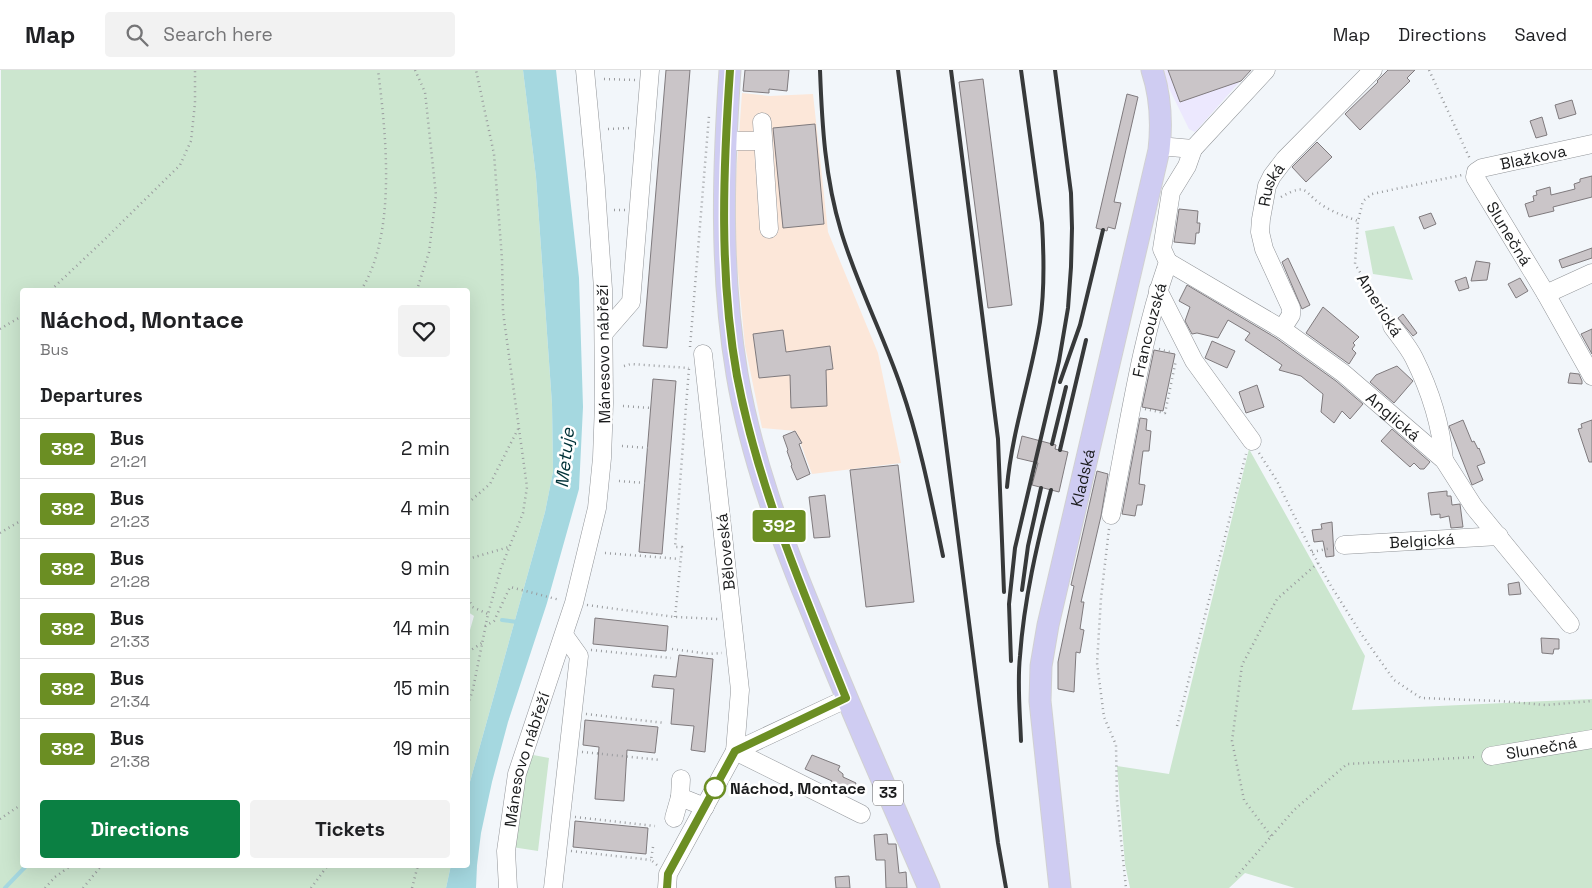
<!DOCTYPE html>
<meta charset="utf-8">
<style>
body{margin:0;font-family:"Space Grotesk",sans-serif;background:#f2f2f2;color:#202124;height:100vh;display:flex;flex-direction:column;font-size:19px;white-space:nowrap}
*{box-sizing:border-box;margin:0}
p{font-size:16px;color:#757577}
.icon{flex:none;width:28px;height:28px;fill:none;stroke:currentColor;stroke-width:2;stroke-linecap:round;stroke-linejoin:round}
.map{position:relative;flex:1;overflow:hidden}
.details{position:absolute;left:20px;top:218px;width:450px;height:580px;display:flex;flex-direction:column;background:#fff;border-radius:5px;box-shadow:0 5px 20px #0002}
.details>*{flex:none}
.badge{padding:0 10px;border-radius:4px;font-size:18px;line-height:32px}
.map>.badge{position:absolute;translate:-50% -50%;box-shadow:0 0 0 2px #fff}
h2{padding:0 20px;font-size:19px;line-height:45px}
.round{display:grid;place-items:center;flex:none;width:52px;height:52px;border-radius:5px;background:#f2f2f2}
.head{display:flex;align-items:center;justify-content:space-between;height:85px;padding:0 20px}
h1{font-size:24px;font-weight:800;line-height:38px}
.action{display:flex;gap:10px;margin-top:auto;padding:10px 20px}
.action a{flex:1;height:58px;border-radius:5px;background:#0b8043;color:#fff;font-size:20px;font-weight:800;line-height:58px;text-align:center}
.action a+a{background:#f2f2f2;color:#202124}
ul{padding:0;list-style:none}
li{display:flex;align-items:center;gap:15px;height:60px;padding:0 20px;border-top:1px solid #e0e0e0}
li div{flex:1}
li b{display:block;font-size:19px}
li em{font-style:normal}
li .badge{min-width:55px;font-weight:700;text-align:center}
header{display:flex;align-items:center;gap:30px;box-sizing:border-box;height:70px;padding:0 25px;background:#fff;border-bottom:1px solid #e0e0e0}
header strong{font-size:24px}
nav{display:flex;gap:28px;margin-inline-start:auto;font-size:18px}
.search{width:350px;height:45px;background:#f2f2f2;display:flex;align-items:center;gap:12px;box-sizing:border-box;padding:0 18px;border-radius:5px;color:#757577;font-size:19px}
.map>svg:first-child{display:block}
</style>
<header>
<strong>Map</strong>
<div class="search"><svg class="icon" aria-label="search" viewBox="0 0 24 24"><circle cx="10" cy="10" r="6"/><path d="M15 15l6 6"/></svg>Search here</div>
<nav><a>Map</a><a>Directions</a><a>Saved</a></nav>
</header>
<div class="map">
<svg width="1592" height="818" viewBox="0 0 1592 818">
<rect width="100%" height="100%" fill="#f2f6fa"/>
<path fill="#fce7d9" d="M742,23L770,26L813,24L828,162L878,283L901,393L812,404L796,361L762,358L745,276L733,150Z"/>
<path fill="#ece8fe" d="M1160,0H1250L1195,62L1189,59Z"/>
<path fill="#cce6cf" d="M1,0H523L536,107L552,334L553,402L545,442L468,719V562L470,560L474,546L468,542V220H22V795H451L446,818H0Z
M1394,156L1413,210L1373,204L1365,161Z
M1249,379L1365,586L1352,640L1592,629V818H1295L1245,803L1229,818H1130L1125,794L1117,696L1169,704Z
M528,684L549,688L538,781L512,777Z"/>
<path fill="#a5d8e0" d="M523,0H556L579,208L583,337L579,419L547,533L508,652L492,712L481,763L477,795L476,818H446L451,795H468V719L545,442L553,402L552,334L536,107Z"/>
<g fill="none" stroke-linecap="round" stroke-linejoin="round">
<path stroke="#a5d8e0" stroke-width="4" d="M502,550L517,552
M5,818L27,795"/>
</g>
<path fill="#cac5c8" stroke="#7f7a7d" d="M666,0H690L667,278L643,276Z
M745,0H789L787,21L769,19V23L743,21Z
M1168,0H1251L1241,11L1180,32Z
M1388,0H1415L1407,8L1410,11L1360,60L1345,44L1378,12L1377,11Z
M983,9L1012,235L988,238L959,12Z
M1127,24L1138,27L1114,132L1121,133L1115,159L1108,157L1107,161L1096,158Z
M1572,30L1576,44L1559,49L1555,35Z
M1542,47L1547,65L1536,68L1530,51Z
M815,54L824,154L783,158L773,58Z
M1317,72L1332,87L1306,112L1292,97Z
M1592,106V127L1553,137L1554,141L1529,147L1525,134L1534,131L1533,126L1537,125L1536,121L1550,117L1551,125L1575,119L1574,114L1580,112V109Z
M1179,139L1198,141L1197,153H1200L1199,163H1196L1195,174L1174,172Z
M1431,143L1436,154L1424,159L1419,147Z
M1592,178V188L1562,198L1559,190Z
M1288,188L1310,235L1302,239L1282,192Z
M1476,191L1490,193L1487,210L1471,211Z
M1466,207L1469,218L1459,221L1455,211Z
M1520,208L1528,221L1516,228L1508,214Z
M1187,215L1276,268L1336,311L1363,334L1350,349L1342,341L1334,353L1321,342L1323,324L1301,306L1279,300L1282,295L1245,270L1250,263L1228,250L1218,268L1197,263L1192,264L1185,251L1190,237L1179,231Z
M1323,237L1359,267L1353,273L1355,275L1352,279L1356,283L1349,294L1306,263Z
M1403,244L1417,263L1413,266L1398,248Z
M1592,259V284L1581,264Z
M783,260L786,282L830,276L833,299L826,300L827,336L791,338L790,305L759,308L753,264Z
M1212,271L1235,281L1227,298L1205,288Z
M1154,280L1175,284L1163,341L1142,337Z
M1397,296L1413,311L1394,333L1370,312L1376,305Z
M1570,303L1579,304L1582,311V314L1568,313Z
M653,309L676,311L662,484L639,482Z
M1257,315L1264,337L1246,343L1239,322Z
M1140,348L1147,349L1146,360L1151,361L1149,381H1143L1141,396L1139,414L1145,415L1142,435H1137L1135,446L1122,444Z
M1463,350L1472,372L1474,371L1478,379L1479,378L1485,393L1477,396L1483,410L1472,415L1449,356Z
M1592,350V392H1589L1578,359L1582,358L1581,354Z
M1392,359L1430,392L1424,399H1420L1414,393L1410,397L1381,371Z
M795,361L802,373L799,374L810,404L797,410L793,401L791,396L792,395L787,381L788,380L783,366Z
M1022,366L1056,375L1055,379L1068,382L1059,422L1032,415L1038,393L1017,388Z
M898,395L914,532L866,537L850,400Z
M1097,401L1108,404L1101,446L1081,532H1084L1080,559L1084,560L1080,583L1076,582L1074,622L1058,619V592L1074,516L1071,515Z
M1447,421V426H1451L1452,435L1460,434L1463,457L1451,458L1449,446L1440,448V444L1431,445L1428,423Z
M825,425L830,467L814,468L809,427Z
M1332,452L1334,486L1326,487L1323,471L1314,472L1312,460L1322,459L1321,454Z
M1519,512L1521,524L1509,525L1508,514Z
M595,548L668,556L666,581L593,574Z
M1541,568L1559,569V579H1554L1553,584L1542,583Z
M679,585L713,589L705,682L691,680L694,656L671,654L674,619L652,617L654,605L676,607Z
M585,650L658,657L655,683L627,680L624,731L595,729L599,677L583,675Z
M812,685L840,696L838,700L843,704V707L856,713L851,725L830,716L832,711L805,699Z
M575,751L648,758L646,784L573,777Z
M887,764L888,774H896L899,803L906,802L907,818H886L885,790H876L874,765Z
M849,806L850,818H836L835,807Z"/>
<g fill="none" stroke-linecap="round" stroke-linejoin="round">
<defs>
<g id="minor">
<path d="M762,52L769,159"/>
<path d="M726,71H763"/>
<path id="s1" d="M1592,74L1482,98L1476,102L1475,107L1546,224L1592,306"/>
<path d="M1193,79L1266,0"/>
<path id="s2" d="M1168,192L1282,259L1343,303L1444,390L1474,437L1570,554"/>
<path d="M1158,220L1194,291L1252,371"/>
<path d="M1546,224L1592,203"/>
<path d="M1392,256C1399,266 1408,276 1414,288C1430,320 1441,355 1444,390"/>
<path id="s3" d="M1282,259L1291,245V238L1264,179L1260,162L1261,149L1267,116L1272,106L1285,89L1373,0"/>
<path d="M604,263L631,232L650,0"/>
<path id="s4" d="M1111,445C1128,361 1140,272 1168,192L1162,179L1171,122L1187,96L1193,79L1159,76"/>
<path id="s5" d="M1344,475L1499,466"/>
<path d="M735,681L861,744"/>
<path d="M735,681L846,629"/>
<path id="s6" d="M1491,686L1592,669"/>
<path d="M681,709L680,727L705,737"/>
<path d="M674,748L680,727"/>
<path id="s7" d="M508,818L506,781L517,704L574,533L597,438L602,388L604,333L603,219L595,106L585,0"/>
<path d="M553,818L579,586L564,565"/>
<path d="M667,818L668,804L735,681L740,620L703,284"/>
</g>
<g id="major">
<path d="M730,0C723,101 720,203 737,304C751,387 781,468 813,545C849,637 890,727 929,818"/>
<path id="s8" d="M1060,818L1040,631L1041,596L1048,555L1159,80C1162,53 1161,27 1152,0"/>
</g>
</defs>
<use href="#minor" stroke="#919498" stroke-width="19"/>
<use href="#major" stroke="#d1d1d2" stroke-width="23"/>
<path stroke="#9a9c9f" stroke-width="2.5" stroke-dasharray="1 4" stroke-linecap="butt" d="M415,0L425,22L436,125L429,182L417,220
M1429,0L1470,89
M604,9L635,10
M608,59L631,58
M1281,127C1310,111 1303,124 1325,137C1335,143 1347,147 1358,151
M614,140H625
M51,220L103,171L180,95L191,71L195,33V0
M361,220C397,164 386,64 378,0
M1386,245L1355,194L1358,151L1363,131L1372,124L1462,105
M0,259L22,246
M690,277L709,46
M1159,279L1173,283
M624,296L631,294L689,298
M623,336L651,338
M1145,339L1165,343L1176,290
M622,376L648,378
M1259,383L1277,411L1312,482L1331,516L1362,565L1394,610L1421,628L1499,631L1546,635L1592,631
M619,411L645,413
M468,433L490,414L518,359
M1109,459L1101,528L1097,593L1104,647L1116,675L1117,731L1126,818
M0,463L22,450
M1312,482L1331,478
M605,483L680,489
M468,489L509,477
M468,528L472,536
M468,535L488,544
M587,535L675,547L718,549
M675,547L682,477H675L689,298
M485,556L494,551L510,517L560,530
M672,579L710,584L722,583
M591,580L671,588
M468,582L482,573
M468,635L473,619L488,544L501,498L523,443L527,417L503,242L502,189L494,84L476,0
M586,644L665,653
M1177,656L1246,384
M582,682L661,690
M575,747L655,756
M0,749L22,734
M1271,766L1244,730L1232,671L1242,595L1277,529L1318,493
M653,777L651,790L657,795
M571,781L651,790
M1236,807L1294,740L1347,694L1477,687
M45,818L55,807L72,795
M83,818L102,795
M311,818L328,795
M412,818L418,795"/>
<use href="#minor" stroke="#fff" stroke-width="18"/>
<use href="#major" stroke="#cfccf2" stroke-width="21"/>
<path stroke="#37393a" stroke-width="4" d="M820,0C822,55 825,108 841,161C857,215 883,264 901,317C920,372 931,429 943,486
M898,0L980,638L998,773L1006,818
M951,0L998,369L1004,522
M1060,312L1080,255L1103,160
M1052,374L1066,317
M1060,380L1086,270
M1007,417C1012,361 1031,308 1040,252C1045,219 1044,186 1042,153L1021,0
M1022,520L1028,476L1041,418
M1011,591L1009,534L1015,478L1059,291L1068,238L1071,197L1072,158L1071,123L1055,0
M1021,671C1020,642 1017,614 1020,586C1024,530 1037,474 1051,420"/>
</g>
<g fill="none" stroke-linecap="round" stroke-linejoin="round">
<defs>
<path id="line" d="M667,818L668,804L735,681L846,628C804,523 758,418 737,306C719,205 723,102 730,0"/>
</defs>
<use href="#line" stroke="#fff" stroke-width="11"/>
<use href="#line" stroke="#6b8e23" stroke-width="8"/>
</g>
<circle fill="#fff" stroke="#6b8e23" stroke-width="2.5" cx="715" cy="718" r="10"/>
<g text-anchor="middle" stroke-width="5" stroke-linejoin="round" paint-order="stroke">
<rect fill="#fff" stroke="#5f5f60" stroke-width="1" x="873" y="710.5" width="30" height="25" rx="4"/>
<g font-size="15" font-weight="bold" fill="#1a1b1c">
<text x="888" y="728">33</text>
</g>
<g font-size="16" fill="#1a1b1c" stroke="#fff">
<text transform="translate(1533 87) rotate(-12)" y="6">Blažkova</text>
<text dy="6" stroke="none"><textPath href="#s3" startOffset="155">Ruská</textPath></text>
<text dy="6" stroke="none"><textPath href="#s1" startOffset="191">Slunečná</textPath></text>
<text transform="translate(1380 235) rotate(58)" y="6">Americká</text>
<text dy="6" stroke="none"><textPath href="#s4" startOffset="189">Francouzská</textPath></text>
<text transform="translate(603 284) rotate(-91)" y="6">Mánesovo nábřeží</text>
<text dy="6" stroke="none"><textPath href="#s2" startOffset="274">Anglická</textPath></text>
<text dy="6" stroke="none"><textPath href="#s8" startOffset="416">Kladská</textPath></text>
<text dy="6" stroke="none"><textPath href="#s5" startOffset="78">Belgická</textPath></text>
<text transform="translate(725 482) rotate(-96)" y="6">Běloveská</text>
<text dy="6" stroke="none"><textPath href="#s6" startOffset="51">Slunečná</textPath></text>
<text dy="6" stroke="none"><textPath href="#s7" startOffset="131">Mánesovo nábřeží</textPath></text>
</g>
<g font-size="16" font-weight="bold" fill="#1a1b1c" stroke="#fff" text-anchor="start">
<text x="730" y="724">Náchod, Montace</text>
</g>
<g font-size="18" font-style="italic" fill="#003137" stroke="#fff">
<text transform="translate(565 388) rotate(-84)" y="6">Metuje</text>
</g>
</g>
</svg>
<b class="badge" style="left:779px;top:456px;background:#6b8e23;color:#fff">392</b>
<section class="details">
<div class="head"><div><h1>Náchod, Montace</h1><p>Bus</p></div><a class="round"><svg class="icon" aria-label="heart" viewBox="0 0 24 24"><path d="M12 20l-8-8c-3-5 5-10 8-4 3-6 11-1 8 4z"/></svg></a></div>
<h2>Departures</h2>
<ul>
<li><span class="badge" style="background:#6b8e23;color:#fff">392</span><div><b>Bus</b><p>21:21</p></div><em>2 min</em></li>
<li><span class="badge" style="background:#6b8e23;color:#fff">392</span><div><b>Bus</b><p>21:23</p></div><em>4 min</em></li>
<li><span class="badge" style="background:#6b8e23;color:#fff">392</span><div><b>Bus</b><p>21:28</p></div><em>9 min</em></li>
<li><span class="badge" style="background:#6b8e23;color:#fff">392</span><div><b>Bus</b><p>21:33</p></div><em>14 min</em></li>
<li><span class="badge" style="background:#6b8e23;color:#fff">392</span><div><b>Bus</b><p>21:34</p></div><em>15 min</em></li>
<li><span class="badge" style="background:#6b8e23;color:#fff">392</span><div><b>Bus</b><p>21:38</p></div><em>19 min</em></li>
</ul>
<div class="action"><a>Directions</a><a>Tickets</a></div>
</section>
</div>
